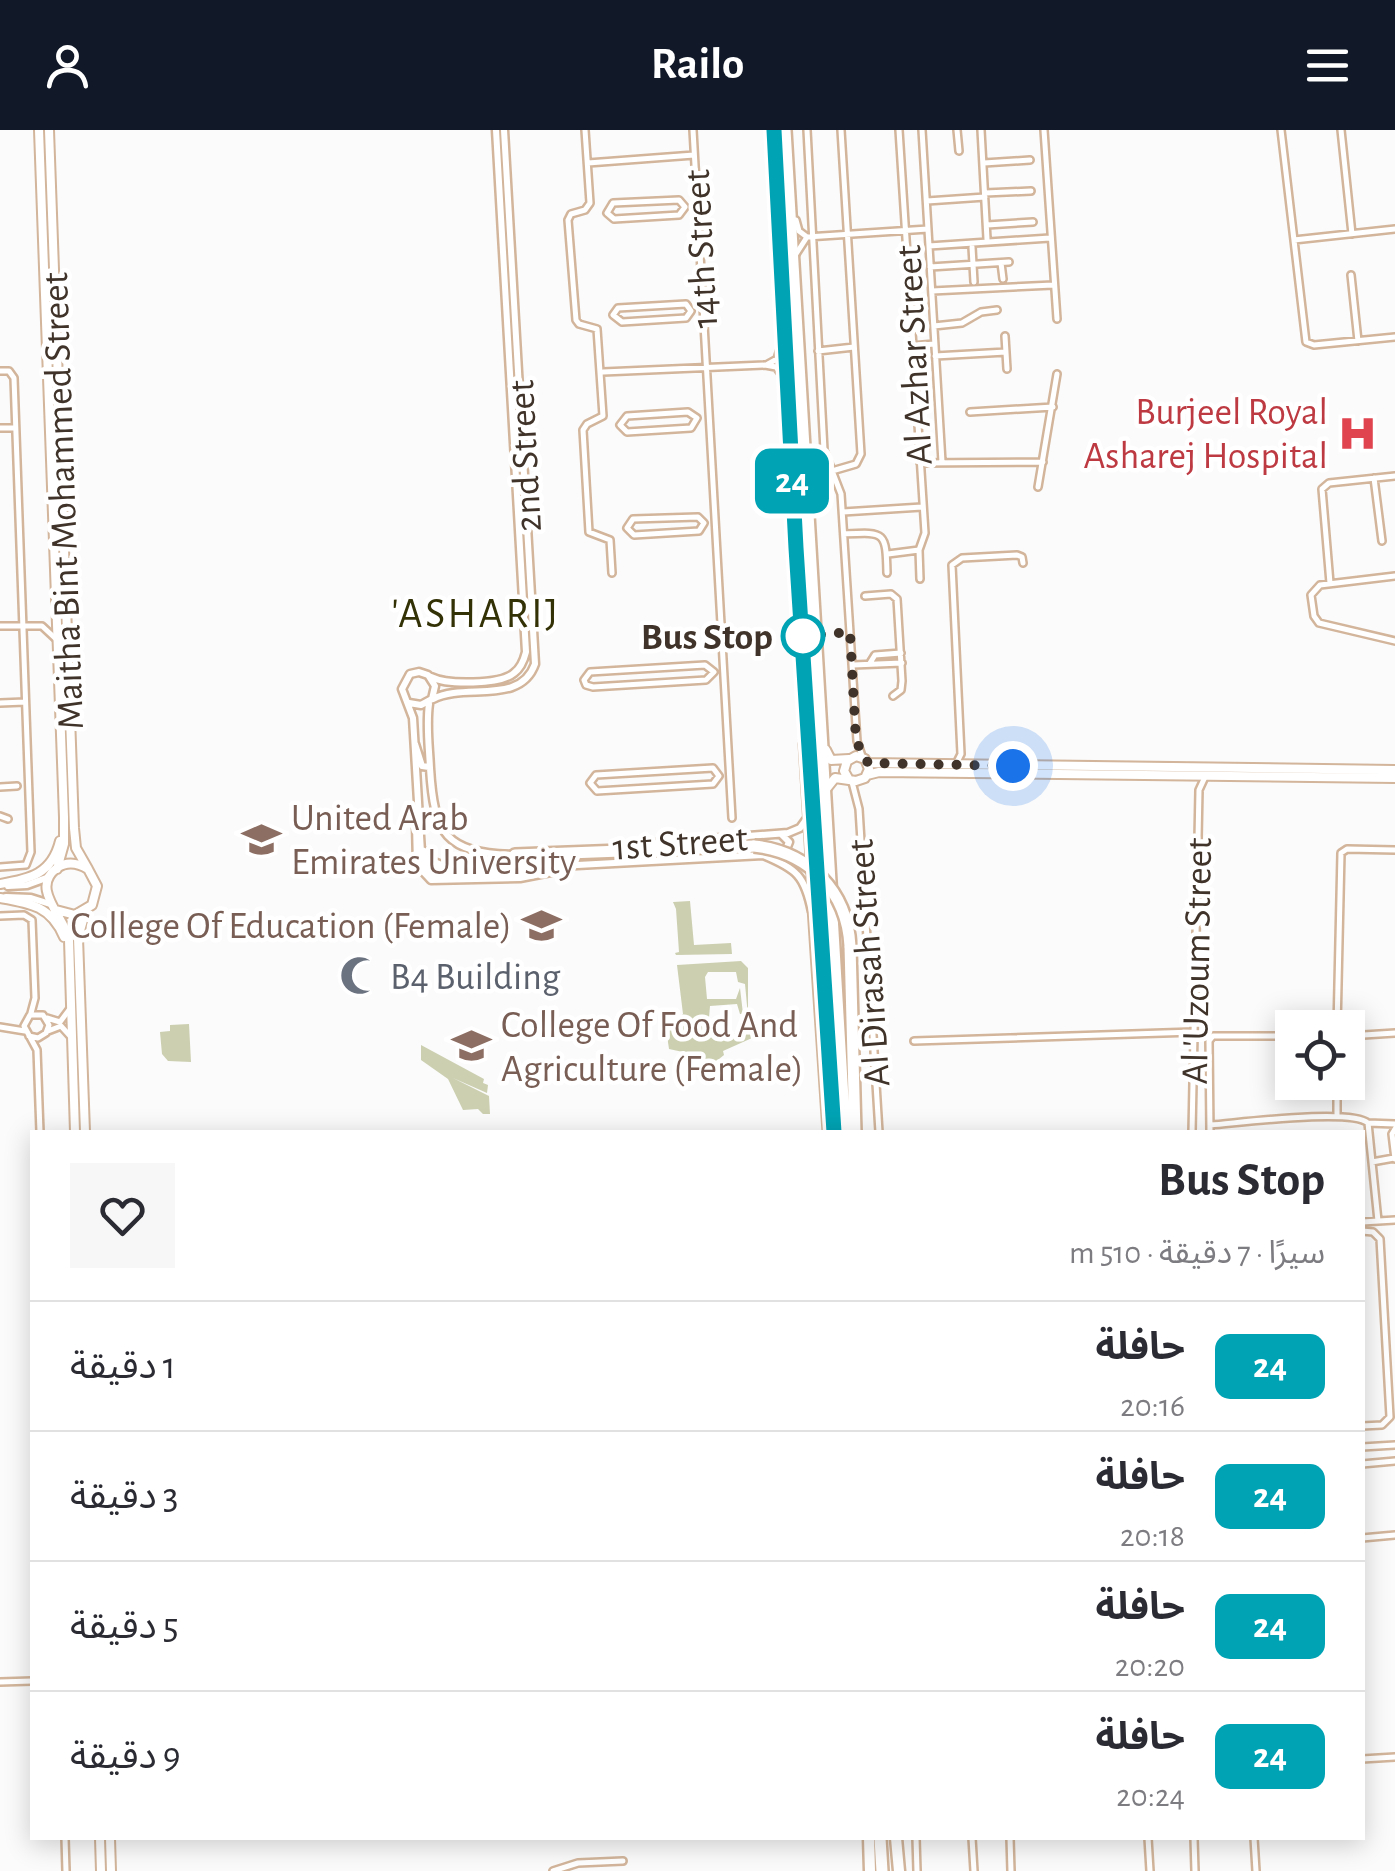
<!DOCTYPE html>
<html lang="ar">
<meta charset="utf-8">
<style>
body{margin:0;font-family:"Alegreya Sans","Noto Sans Arabic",sans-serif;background:#f7f7f7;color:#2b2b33;direction:rtl;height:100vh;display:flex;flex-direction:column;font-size:38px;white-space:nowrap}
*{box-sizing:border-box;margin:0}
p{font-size:32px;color:#7c7c81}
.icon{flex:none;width:55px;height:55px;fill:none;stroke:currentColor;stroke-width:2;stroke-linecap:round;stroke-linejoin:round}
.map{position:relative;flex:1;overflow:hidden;direction:ltr}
.drawer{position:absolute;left:30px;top:1000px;width:1335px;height:710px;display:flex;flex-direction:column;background:#fff;border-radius:0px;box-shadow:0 5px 25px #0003;direction:rtl}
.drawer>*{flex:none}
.badge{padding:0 20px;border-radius:15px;font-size:35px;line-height:65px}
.fabs{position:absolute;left:1275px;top:880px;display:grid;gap:20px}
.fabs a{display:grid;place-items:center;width:90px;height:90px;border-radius:0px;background:#fff;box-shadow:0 5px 25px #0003;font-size:50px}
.you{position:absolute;width:50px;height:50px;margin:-25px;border:8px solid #fff;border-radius:50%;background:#1a73e8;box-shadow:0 0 0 15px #1a73e833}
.map>.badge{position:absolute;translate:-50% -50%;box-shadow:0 0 0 5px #fff}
.round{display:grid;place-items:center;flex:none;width:105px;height:105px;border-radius:0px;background:#f7f7f7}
.headline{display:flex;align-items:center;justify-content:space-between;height:170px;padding:0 40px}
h1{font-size:48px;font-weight:700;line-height:75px}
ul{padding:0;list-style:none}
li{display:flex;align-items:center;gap:30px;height:130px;padding:0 40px;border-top:2px solid #e1e1e2}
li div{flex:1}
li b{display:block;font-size:38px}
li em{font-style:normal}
li .badge{min-width:110px;font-weight:700;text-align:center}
header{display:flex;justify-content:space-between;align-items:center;height:130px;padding:0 40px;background:#111827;color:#fff;font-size:45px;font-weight:700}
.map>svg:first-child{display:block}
</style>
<header><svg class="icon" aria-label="menu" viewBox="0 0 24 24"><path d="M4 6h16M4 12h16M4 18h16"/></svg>Railo<svg class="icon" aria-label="person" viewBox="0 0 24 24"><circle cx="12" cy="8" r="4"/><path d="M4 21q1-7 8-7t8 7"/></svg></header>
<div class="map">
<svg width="1395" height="1741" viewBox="0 0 1395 1741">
<rect width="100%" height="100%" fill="#fbfbfb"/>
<path fill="#cccfb0" d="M690,771L694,815L731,813L732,824L676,825L675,823L679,822L676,779L673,772Z
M741,831L748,838V886L745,854L738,852L736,842H708L705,847L707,869H736L740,858L743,884H740L737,874L710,876L708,899L713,904L739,903L742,892L748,891L752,908L723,921L724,925L714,933L697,925L669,919L665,891L676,890L683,884L677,835Z
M189,894L191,932L168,931L162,924L160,902L170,901V895Z
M421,915L484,949L483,953L488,955L487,963L453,948L489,966L490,984H483L478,979L463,980L448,949L421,930Z"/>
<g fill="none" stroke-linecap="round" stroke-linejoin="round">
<defs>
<path id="minor" d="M585,0L590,73L585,80L571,84L568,90L576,190L579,194L597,199L603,286L587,294L583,300L589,402L610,410L612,443
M693,0L732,688
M807,0L824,320L841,364L857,611L862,626
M899,0L925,403L919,420L920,449
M922,0L942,332
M957,0L959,21
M981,0L987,109
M1044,0L1057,189
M1281,0L1306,212L1314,215L1395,207
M1341,0L1352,104
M588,33L694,25
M984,33L1030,30
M985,63L1031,61
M679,70L685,77L679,85L614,89L607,83L613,73Z
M927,71L985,67
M796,90L799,101L807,107
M987,95L1033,92
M1294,110L1395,99
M929,116L1050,108
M972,117L974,152
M796,124L807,107L928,99
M1001,133L1003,149
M930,137L1009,132
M1351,145L1358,211
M932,161L1053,155
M686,174L691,181L686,188L622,192L613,185L618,178Z
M934,196L962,193L981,182L997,180
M1005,206L1007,239
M912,216L934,214
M818,221L854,217
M935,226L1006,222
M768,234L777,229L781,216
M0,241H9L14,248L31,722L26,735L0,737
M603,242L765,235L776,237L782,245
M688,282L697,288L691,298L627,302L620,295L627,286Z
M970,282L1053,277
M0,298H15
M920,333L1043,332
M832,341L856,334L861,324L841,0
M1374,348L1382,411
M1038,357L1057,244
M843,382L922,377
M698,387L704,393L699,401L634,405L627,398L633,389Z
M844,404C885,402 886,401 887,443
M888,424L919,420
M1395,446L1320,455L1311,465L1314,486L1319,493L1395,511
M1330,453L1322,359L1329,353L1395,346
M865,466L891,464L897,469L902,551L901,560L893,566
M0,496H42L56,509
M870,533L875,525L901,523
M705,535L714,542L706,550L593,557L586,555L584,550L590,542Z
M853,535L902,533
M0,573L25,572
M956,634L961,624L952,435L962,428L1017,425L1022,427L1023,433
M713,638L719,646L713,654L597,661L590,653L596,645Z
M852,652L859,679L879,1002
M0,657L17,656
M0,686L8,689
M0,786L24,785L32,790L35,868L31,883
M47,888L60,892L69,880
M0,897L25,901
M1337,898L1341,723L1347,719L1395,720
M48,901L61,896L71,907
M29,906L38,908L46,903L49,895L43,885H30L24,896L37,920L40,1002
M1348,906L1395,903
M914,911L1194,902
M1337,986V952
M1368,993L1395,994
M1211,995C1239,993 1351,978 1368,993L1378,1091
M1395,999L1392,1004L1395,1029
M1192,1002L1199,660L1205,647
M1210,1002L1209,911L1213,906H1292
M1372,1032L1394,1028
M1362,1092L1395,1090
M1362,1101L1373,1102L1380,1109L1390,1287L1382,1295L1362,1296
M1362,1317L1395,1315
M1362,1334L1395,1331
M1362,1408L1395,1405
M0,1552L32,1551
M1362,1629L1395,1627
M65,1708L66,1741
M916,1708L917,1741
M972,1708L974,1741
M1010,1708L1011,1741
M1148,1708L1150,1741
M1194,1708L1195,1741
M1254,1708L1256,1741
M553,1741L578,1733L623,1731"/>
<path id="tertiary" d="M431,547C447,555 500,555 514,543C521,538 524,530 526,522L496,0
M433,569C465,552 520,576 535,534L504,0
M409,573L421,575L432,569L435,556L428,545L419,542L410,544L402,559L413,588L421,722L432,738L446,742L763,725C797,739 805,746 812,782
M429,574C426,595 429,616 430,638C434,704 445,723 514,725
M415,614L422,636L429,637
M803,614L812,761
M416,694L417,735L431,750L520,748L556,741
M781,704L789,712L784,724
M631,715L788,703L800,698L808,687
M424,721L432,731L444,736L560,734
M420,731L430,743L439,747L536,741
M8,756L27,755L49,747
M6,767L31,768L50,774
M812,778L827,1002"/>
<path id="secondary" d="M39,0L64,687V714L57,739
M49,0L74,698L76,718L88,739
M826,620L831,630L849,629
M868,633L1395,640
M867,645L879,642L1395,648
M827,658L835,648L856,651L865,648L869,639L865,629L856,626L847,631L844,641L848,648
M0,754C30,749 52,744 60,711
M0,768C30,773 51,776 64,807
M56,780L75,785L92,775L97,756L88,739C78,733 67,731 57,738C29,758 65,787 69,810L75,1002
M85,1002L78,808L85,783
M100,1708L101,1741
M110,1708L111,1741"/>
<path id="primary" d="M869,1708L870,1741
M896,1708L899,1741"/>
<path id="trunk" d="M774,0L796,418L835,1002
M785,0L845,1002
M515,725L754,716
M850,816L855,1002
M880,1708L882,1741"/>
</defs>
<use href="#minor" stroke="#d2b59b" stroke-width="10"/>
<use href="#tertiary" stroke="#d2b59b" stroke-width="11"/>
<use href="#secondary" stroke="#d2b59b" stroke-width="12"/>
<use href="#primary" stroke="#d2b59b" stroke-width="15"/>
<use href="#trunk" stroke="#d2b59b" stroke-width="16"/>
<use href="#minor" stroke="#fff" stroke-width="5"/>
<use href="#tertiary" stroke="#fff" stroke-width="6"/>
<use href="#secondary" stroke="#fff" stroke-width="8"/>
<use href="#primary" stroke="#fff" stroke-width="10"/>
<use href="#trunk" stroke="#fff" stroke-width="11"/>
<defs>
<path id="trunk-bridge" d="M754,716C809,722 847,761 850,816"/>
</defs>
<use href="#trunk-bridge" stroke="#d2b59b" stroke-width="16" stroke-linecap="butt"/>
<use href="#trunk-bridge" stroke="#fff" stroke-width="11"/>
</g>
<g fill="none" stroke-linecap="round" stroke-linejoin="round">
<defs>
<path id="line" d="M774,0L796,418L834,1002"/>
</defs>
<use href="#line" stroke="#fff" stroke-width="22"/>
<use href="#line" stroke="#00a3b4" stroke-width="15"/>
<path stroke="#40342a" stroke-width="10" stroke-dasharray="0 18" d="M803,506L850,502L856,611L868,633L1013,636"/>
</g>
<defs>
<symbol id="hospital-bare" viewBox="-9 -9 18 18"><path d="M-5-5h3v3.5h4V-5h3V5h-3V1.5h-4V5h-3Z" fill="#e0444e" stroke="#fff" stroke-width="2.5" paint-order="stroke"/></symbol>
<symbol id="university-bare" viewBox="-9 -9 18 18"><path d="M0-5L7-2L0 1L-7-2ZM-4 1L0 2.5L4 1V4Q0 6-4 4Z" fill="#8d6e63" stroke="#fff" stroke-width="2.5" paint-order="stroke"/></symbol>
<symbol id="mosque-bare" viewBox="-9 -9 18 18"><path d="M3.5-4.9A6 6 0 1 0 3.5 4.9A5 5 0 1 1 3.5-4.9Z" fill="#6b7280" stroke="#fff" stroke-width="2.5" paint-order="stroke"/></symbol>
</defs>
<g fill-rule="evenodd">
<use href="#hospital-bare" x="1330" y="276" width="55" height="55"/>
<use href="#university-bare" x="234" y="682" width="55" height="55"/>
<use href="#university-bare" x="514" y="768" width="55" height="55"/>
<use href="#mosque-bare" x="332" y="818" width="55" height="55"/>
<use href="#university-bare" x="444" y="888" width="55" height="55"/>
</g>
<circle fill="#fff" stroke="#00a3b4" stroke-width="5" cx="803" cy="506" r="20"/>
<g text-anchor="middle" stroke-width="9" stroke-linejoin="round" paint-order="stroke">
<g font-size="38" fill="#40342a" stroke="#fff">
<text transform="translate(700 119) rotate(-93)" y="13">14th Street</text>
<text transform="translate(913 225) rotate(-93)" y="13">Al Azhar Street</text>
<text transform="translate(524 326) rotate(-93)" y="13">2nd Street</text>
<text transform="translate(62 371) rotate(-92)" y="13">Maitha Bint Mohammed Street</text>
<text transform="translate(680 712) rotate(-4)" y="13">1st Street</text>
<text transform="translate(1196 831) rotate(-89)" y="13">Al 'Uzoum Street</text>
<text transform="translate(868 833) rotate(-94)" y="13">Al Dirasah Street</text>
</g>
<g font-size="38" fill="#be3a42" stroke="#fff" text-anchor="end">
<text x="1328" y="294">Burjeel Royal<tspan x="1328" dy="44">Asharej Hospital</tspan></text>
</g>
<g font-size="38" font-weight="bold" fill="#40342a" stroke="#fff" text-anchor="end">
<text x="773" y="519">Bus Stop</text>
</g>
<g font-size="38" fill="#785e54" stroke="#fff" text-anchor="start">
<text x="291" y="700">United Arab<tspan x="291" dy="44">Emirates University</tspan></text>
<text x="512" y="808" text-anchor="end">College Of Education (Female)</text>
<text x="501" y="907">College Of Food And<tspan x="501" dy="44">Agriculture (Female)</tspan></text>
</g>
<g font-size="38" fill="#5b616d" stroke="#fff" text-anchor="start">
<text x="390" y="859">B4 Building</text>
</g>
<g font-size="42" letter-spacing="2.5" fill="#333106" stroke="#fff">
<text x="476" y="497">'ASHARIJ</text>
</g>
</g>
</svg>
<div class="fabs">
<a><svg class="icon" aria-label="locate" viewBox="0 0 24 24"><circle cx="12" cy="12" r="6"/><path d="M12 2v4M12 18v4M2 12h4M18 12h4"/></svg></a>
</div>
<div class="you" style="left:1013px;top:636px"></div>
<b class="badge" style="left:792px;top:351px;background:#00a3b4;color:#fff">24</b>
<section class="drawer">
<div class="headline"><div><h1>Bus Stop</h1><p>سيرًا · 7 دقيقة · 510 m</p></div><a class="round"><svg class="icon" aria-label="heart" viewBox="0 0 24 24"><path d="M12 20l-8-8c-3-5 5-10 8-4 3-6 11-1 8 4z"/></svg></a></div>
<ul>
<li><span class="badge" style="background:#00a3b4;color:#fff">24</span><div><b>حافلة</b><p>20:16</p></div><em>1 دقيقة</em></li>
<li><span class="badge" style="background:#00a3b4;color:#fff">24</span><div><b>حافلة</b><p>20:18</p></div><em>3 دقيقة</em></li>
<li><span class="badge" style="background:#00a3b4;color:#fff">24</span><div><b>حافلة</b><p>20:20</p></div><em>5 دقيقة</em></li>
<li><span class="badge" style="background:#00a3b4;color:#fff">24</span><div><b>حافلة</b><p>20:24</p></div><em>9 دقيقة</em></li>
</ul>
</section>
</div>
